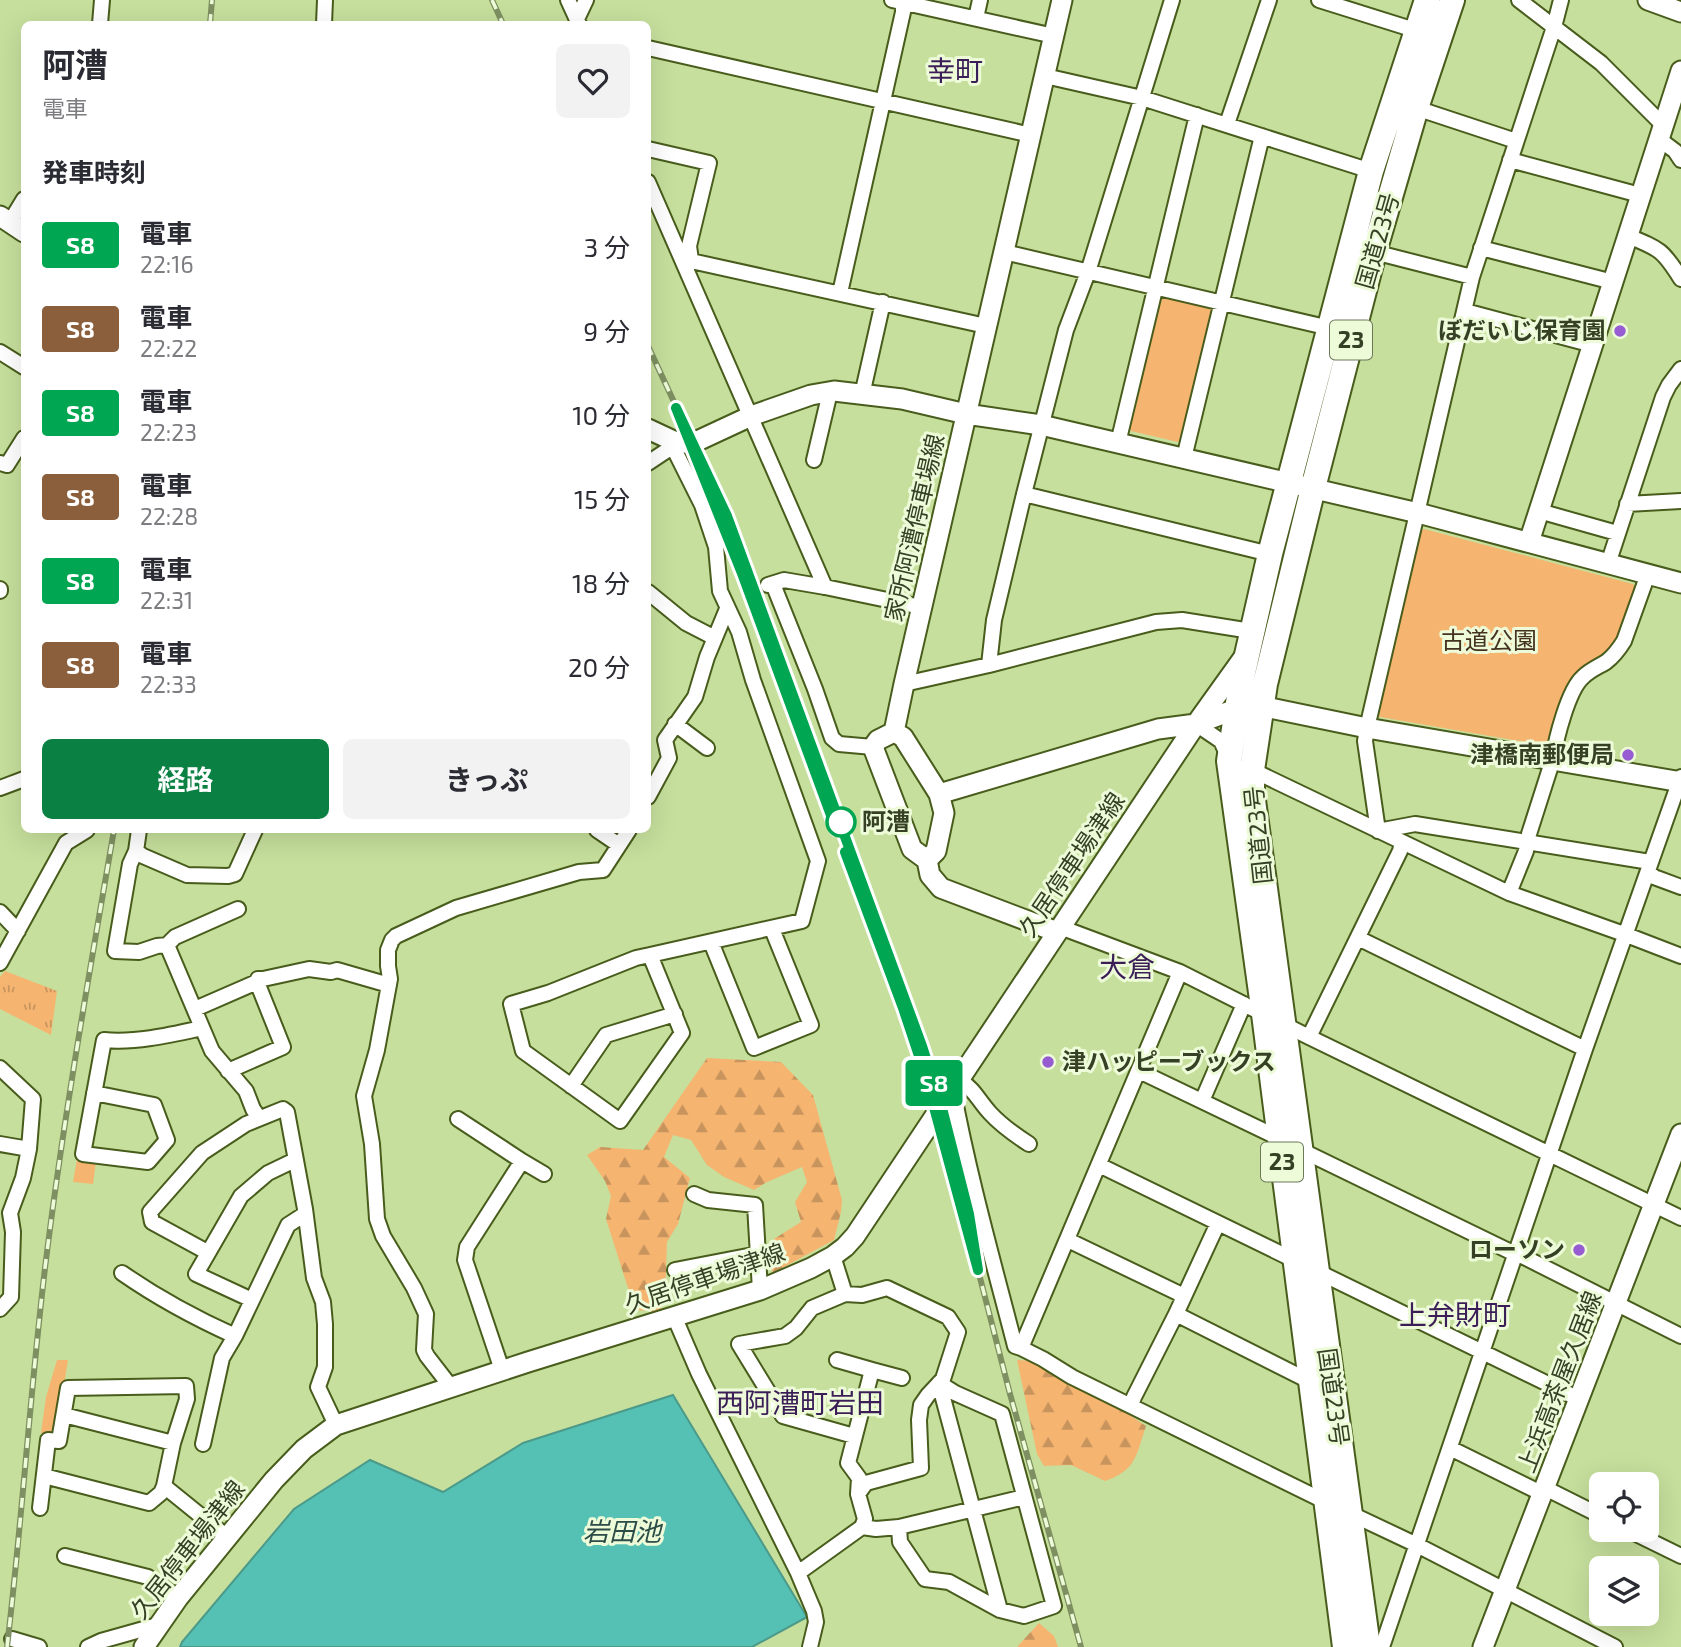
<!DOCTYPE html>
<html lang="ja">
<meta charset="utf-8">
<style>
body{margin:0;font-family:"Exo 2","Noto Sans JP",sans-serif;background:#f2f2f3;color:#2b2b33;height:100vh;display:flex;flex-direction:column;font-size:26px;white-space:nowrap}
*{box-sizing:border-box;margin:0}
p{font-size:23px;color:#7c7c81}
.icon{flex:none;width:38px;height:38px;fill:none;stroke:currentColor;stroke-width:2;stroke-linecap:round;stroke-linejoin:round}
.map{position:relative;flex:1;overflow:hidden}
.panel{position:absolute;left:21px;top:21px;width:630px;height:812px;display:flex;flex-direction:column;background:#fff;border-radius:10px;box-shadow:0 7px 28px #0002}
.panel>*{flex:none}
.badge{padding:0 14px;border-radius:5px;font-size:24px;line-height:46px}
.buttons{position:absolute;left:1589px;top:1472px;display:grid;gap:14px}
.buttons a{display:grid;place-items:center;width:70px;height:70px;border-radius:10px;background:#fff;box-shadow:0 7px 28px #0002;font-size:35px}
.map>.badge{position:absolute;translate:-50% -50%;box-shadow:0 0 0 4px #fff}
h2{padding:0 21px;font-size:26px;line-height:63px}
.round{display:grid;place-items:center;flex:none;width:74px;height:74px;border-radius:10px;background:#f2f2f3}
.overview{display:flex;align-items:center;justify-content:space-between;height:119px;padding:0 21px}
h1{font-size:33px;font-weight:700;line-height:52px}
.primary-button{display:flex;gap:14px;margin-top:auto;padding:14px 21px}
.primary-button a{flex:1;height:80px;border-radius:10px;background:#0b8043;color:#fff;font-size:28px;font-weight:700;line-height:80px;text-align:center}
.primary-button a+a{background:#f2f2f3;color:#2b2b33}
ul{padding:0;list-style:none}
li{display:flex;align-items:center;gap:21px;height:84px;padding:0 21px}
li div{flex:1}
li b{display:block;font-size:26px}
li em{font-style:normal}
li .badge{min-width:77px;font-weight:700;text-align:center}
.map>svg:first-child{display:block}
</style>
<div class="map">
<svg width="1681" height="1647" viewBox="0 0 1681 1647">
<defs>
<pattern id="grass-tufts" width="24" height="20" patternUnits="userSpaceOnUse" patternTransform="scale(1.75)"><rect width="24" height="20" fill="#f6b471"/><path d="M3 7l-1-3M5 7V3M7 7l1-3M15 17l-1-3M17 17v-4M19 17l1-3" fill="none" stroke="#c8945d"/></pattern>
<pattern id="forest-firs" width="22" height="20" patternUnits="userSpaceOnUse" patternTransform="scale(1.75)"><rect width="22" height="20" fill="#f6b471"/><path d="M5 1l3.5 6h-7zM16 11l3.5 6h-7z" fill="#c8945d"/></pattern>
</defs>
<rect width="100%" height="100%" fill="#c6df9c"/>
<path fill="url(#grass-tufts)" d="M5,971L57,991L51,1035L0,1009V977Z"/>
<path fill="url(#forest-firs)" d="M707,1058L781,1062L813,1095L842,1200L841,1212L834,1240L773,1273L768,1258L774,1239L801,1222L795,1202L807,1182L802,1167L767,1182L754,1190L724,1177L707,1165L691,1140L673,1135L664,1157L690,1178L678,1224L667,1242L665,1301L660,1312L635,1310L606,1219L611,1196L605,1181L587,1155L600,1147L643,1150Z
M1017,1360L1033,1361L1119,1408L1146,1426C1136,1455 1137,1470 1105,1481L1071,1465L1044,1466L1037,1454Z
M1039,1623L1054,1636L1058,1647H1017Z"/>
<path fill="#f6b471" d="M1164,295L1212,306L1213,310L1182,440L1178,442L1131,431L1129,428L1160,297Z
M1424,529L1633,584L1636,588L1618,639L1607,652L1573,676L1566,692L1549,744L1547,746L1380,717L1377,715L1420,531Z
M77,1159L96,1161L93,1184L73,1182Z
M57,1360H68L57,1429L52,1434L41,1433L46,1397Z"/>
<path fill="#55c1b4" stroke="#4c9a89" stroke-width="2" d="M673,1395L807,1617L752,1647H180L182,1642L294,1509L370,1460L443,1492L523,1443Z"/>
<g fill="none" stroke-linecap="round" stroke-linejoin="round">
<defs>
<path id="street" d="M568,0L579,24
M892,0L1054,36
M1319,0L1418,31
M1519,0L1601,63L1664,126
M976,18L980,0
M577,19L586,0
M100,24L102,0
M324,24L325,0
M648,48L1031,135
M1045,76L1142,98L1371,171
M1416,108L1516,141
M1227,124L1269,0
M1659,139L1675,151L1681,160
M648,149L709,163L689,246L691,260
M1510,160L1640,195
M648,182L825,587
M10,222L24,199
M1628,236C1660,249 1663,250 1681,279
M1481,248L1613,282
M1004,252L1334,329
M1374,252L1472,277
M682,259L986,326
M840,293L903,12V2
M1465,311L1593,345
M0,352L24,367
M862,395L883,302
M1118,443L1197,115
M1184,458L1262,136
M814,460L830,392
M0,463L7,465L24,438
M648,463L678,443
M1024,494L1270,554
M1627,504L1681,501
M1539,511L1617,533
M1608,564L1663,397L1669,385L1681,369
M773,584L815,689L832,738L839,744L873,747
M768,585L784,580L825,587L921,607
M0,589V591
M648,592L686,623L715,638
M989,665L994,620L1024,494L1066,330L1088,272L1172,0
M904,684L989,665L1156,622L1182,620L1251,631
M675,724L707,748
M1196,724L1221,741L1228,756
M1252,770L1509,893L1624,934L1681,956
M0,788L24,779
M648,797L669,758L665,740L695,697L707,657L727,609
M139,830L136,851L130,864L115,951L139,952L157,946L167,945L175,937L238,909
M597,830L619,845
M1378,831L1365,741L1367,728L1472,277L1554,27L1561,0
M1378,831L1415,824L1650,862
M136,851L143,856L187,875L228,876L235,874L255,830
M1648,872L1654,877L1681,887
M1509,893L1526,851L1529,834L1553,759C1556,739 1568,690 1583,677C1590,670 1598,667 1606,662C1614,656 1619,649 1624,641L1648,574
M0,912L18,931
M1060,927L1180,972L1309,1037L1681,1218
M1358,938L1585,1049
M711,942L754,1048L811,1025L772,929
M167,945L212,1051L246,1091L253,1109L259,1118
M650,955L802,921L818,861L753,680L739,632L720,591L716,547L702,505L676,453L678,443
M650,955L682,1033L620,1121L523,1051L511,1004L548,993L636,958Z
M0,963L66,843L87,830
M1180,972L1021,1348L1043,1359L1072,1377L1326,1502L1417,1545L1615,1647
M257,982L258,979H263L309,969L331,972L337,970L389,985
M195,1009L257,982L283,1047L228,1071
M1309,1037L1400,851L1402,842
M0,1068L33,1099L29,1149L23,1178L10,1213L13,1232L11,1297L0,1309
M1139,1071L1279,1138
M960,1080C975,1090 978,1100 990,1113C1001,1125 1015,1135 1029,1144
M571,1086L606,1035L675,1014
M953,1090C969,1176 993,1261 1015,1346L1021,1348
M94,1093L154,1105L167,1140L148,1162L83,1154L104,1040C136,1043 170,1035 202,1028
M1202,1101L1244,1004
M458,1119L522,1161L467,1247L465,1260L502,1370
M0,1144L29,1149
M1301,1150L1511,1252L1520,1255L1681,1336
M522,1161L544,1174
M1099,1165L1579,1399
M694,1194L708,1200L755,1205L760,1290
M1068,1237L1072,1242L1178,1293L1183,1298
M207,1252L152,1222L150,1212L202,1153L246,1124L283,1109L287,1112L305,1209L314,1278L323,1302L325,1324V1367L318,1387L336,1425
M833,1256L845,1294L862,1295L887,1288L948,1317L958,1332L943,1379L928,1395L921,1405L919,1420L921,1468L866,1483L858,1494L865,1519L862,1527
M675,1270L758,1254
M122,1273C158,1298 195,1318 235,1336
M845,1294L812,1308L796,1328L785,1336L739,1344L783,1416L854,1436
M252,1300L196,1274L241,1196L268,1173L295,1160
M1176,1314L1311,1382
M674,1316L699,1374L798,1573L814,1611L816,1622L810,1647
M837,1360L872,1370
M939,1383L1000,1610
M451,1387L427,1356L424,1350L426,1314L414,1288L383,1236L377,1219L372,1144L364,1096L377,1050L390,979L388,966V950L392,940L396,936L456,908L579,872L603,870L629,830
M1131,1406L1134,1397L1176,1314L1218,1223
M64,1415L173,1443
M203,1444L222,1358L235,1336L288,1225L305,1214
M1450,1448L1543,1494
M44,1476L149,1503L161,1493L164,1486
M1545,1488L1601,1516
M858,1494L859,1478L848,1463L872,1370L902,1378
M40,1508L48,1440L59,1441L68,1388L186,1386L187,1399L173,1443L164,1486L227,1537
M899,1527L1024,1497
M1628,1530L1681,1556
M65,1556L148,1577L178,1598
M798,1573L862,1527L876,1529L899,1527L900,1542L925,1579L949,1582L1000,1610L1024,1616L1054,1606L1002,1414L955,1393L939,1383
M12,1639L39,1647
M88,1647L101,1641L158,1625
M1382,1647L1585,1049L1681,777"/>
<path id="secondary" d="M1648,0L1681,12
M0,216L24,232
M648,429L678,443H693L751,416L811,395L834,391L902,399L966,414L1041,425L1418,513L1681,583
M1529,542L1681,71
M894,732L904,684L1062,0
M894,732L903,737L939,794L944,813L936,851L927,860L912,849L873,747L878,740Z
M939,794L1158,729L1196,724L1244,657
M927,860L930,875L941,888L1057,932
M144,1647L178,1598L274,1480L304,1449L336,1425L528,1362L760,1290L811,1268L833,1256L845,1247L855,1236L1196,724L1236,709L1260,706L1367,728L1681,782
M1483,1647L1681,1134"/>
<path id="highway" d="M1345,1647L1264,1014L1229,761L1242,677L1270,554L1371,171L1427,0
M1368,1647C1327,1363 1290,1078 1252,793V770L1265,684L1313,488L1374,252L1416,108L1452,0"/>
</defs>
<use href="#street" stroke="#485c1c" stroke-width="18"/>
<use href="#secondary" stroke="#485c1c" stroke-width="23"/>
<use href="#highway" stroke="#485c1c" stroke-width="28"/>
<use href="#street" stroke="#fff" stroke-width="14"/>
<use href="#secondary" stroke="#fff" stroke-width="19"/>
<use href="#highway" stroke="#fff" stroke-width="24"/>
<defs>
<path id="rail" d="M492,0L503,24
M210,24L212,0
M648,346L727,516L922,1046L942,1108L969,1214L978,1270L1010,1394L1081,1647
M7,1647C22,1521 30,1394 45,1268C63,1121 89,975 114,830"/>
</defs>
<use href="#rail" stroke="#7e9061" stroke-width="6"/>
<use href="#rail" stroke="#edfbd9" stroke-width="3.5" stroke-dasharray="10" stroke-linecap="butt"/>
</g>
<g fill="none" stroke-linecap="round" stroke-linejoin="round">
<defs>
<path id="line" d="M836,829L743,576L676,408L727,516L922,1046L942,1108L969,1214L978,1270L925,1074L903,1008L845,852"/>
</defs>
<use href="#line" stroke="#fff" stroke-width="16"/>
<use href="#line" stroke="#00a651" stroke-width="10"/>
</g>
<g fill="#975bd2" stroke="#edfbd9" stroke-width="2.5">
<circle cx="1620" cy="331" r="7"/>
<circle cx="1628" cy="755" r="7"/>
<circle cx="1048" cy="1062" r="7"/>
<circle cx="1579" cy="1250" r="7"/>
</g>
<circle fill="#fff" stroke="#00a651" stroke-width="3.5" cx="841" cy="822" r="14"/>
<g text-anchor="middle" stroke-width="6" stroke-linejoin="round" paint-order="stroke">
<g fill="#edfbd9" stroke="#6d785b" stroke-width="2">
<rect x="1330" y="320.5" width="42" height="39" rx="5"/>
<rect x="1261" y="1142.5" width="42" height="39" rx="5"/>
</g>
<g font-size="23" font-weight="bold" fill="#364025">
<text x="1351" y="348">23</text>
<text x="1282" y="1170">23</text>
</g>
<g font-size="24" fill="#364025" stroke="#edfbd9">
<text transform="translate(1378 241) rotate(-74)" y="8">国道23号</text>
<text transform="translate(915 528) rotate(-77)" y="8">家所阿漕停車場線</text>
<text transform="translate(1259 835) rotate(-96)" y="8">国道23号</text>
<text transform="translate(1072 865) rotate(-56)" y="8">久居停車場津線</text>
<text transform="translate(705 1279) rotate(-19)" y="8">久居停車場津線</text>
<text transform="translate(1560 1382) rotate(-69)" y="8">上浜高茶屋久居線</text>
<text transform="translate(1333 1397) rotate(82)" y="8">国道23号</text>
<text transform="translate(188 1550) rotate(-52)" y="8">久居停車場津線</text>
</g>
<g font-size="24" font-weight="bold" fill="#364025" stroke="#edfbd9" text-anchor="end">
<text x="1606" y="339">ぼだいじ保育園</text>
<text x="1614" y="763">津橋南郵便局</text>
<text x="1062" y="1070" text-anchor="start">津ハッピーブックス</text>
<text x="1565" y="1258">ローソン</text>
</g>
<g font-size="24" fill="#443220" stroke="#edfbd9">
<text x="1489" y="649">古道公園</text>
</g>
<g font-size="24" font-weight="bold" fill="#364025" stroke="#edfbd9" text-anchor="start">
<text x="862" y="830">阿漕</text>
</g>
<g font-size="26" font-style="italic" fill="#2b4c47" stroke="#edfbd9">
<text x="622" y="1541">岩田池</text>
</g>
<g font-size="28" fill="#3b1e57" stroke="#edfbd9">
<text x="955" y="81">幸町</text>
<text x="1127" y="977">大倉</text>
<text x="1455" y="1325">上弁財町</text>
<text x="800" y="1413">西阿漕町岩田</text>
</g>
</g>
</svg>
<div class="buttons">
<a><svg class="icon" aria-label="locate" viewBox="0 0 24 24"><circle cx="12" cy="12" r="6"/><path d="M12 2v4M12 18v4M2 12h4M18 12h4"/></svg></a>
<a><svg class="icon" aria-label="layers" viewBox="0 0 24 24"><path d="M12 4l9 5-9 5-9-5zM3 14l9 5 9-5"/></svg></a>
</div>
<b class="badge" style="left:934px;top:1083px;background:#00a651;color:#fff">S8</b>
<section class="panel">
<div class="overview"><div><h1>阿漕</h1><p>電車</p></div><a class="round"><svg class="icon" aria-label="heart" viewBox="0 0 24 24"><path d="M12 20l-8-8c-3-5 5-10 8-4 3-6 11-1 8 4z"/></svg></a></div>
<h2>発車時刻</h2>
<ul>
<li><span class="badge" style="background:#00a651;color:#fff">S8</span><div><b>電車</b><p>22:16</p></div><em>3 分</em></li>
<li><span class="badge" style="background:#8b5e3c;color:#fff">S8</span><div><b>電車</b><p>22:22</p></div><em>9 分</em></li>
<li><span class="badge" style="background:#00a651;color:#fff">S8</span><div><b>電車</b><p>22:23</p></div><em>10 分</em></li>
<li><span class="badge" style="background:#8b5e3c;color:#fff">S8</span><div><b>電車</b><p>22:28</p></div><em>15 分</em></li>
<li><span class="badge" style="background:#00a651;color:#fff">S8</span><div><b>電車</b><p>22:31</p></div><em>18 分</em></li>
<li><span class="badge" style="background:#8b5e3c;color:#fff">S8</span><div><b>電車</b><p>22:33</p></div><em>20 分</em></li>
</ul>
<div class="primary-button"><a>経路</a><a>きっぷ</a></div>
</section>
</div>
